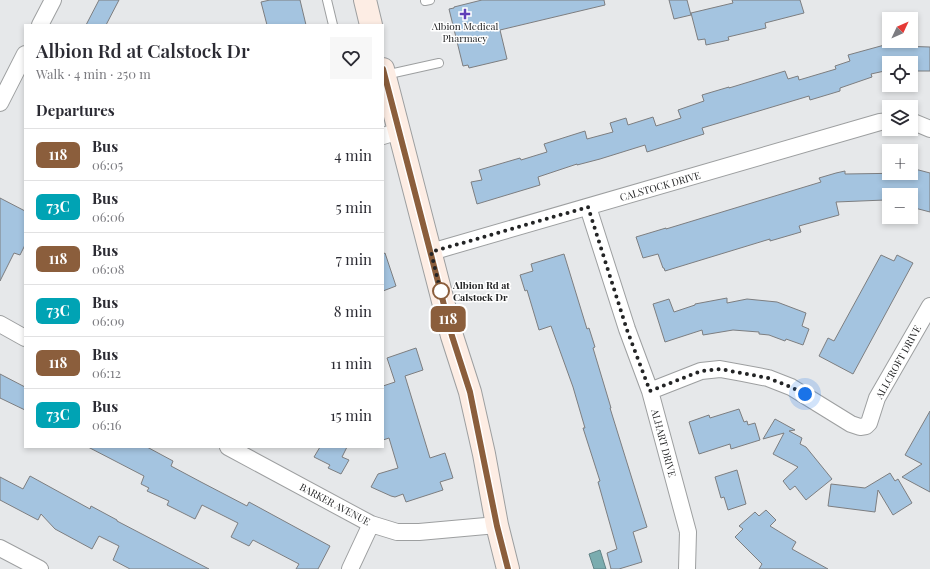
<!DOCTYPE html>
<meta charset="utf-8">
<style>
body{margin:0;font-family:"Playfair Display",serif;background:#f7f7f7;color:#2b2b33;height:100vh;display:flex;flex-direction:column;font-size:15px;white-space:nowrap}
*{box-sizing:border-box;margin:0}
p{font-size:13px;color:#7c7c81}
.icon{flex:none;width:22px;height:22px;fill:none;stroke:currentColor;stroke-width:2;stroke-linecap:round;stroke-linejoin:round}
.map{position:relative;flex:1;overflow:hidden}
.sheet{position:absolute;left:24px;top:24px;width:360px;height:424px;display:flex;flex-direction:column;background:#fff;border-radius:0px;box-shadow:0 2px 6px #0003}
.sheet>*{flex:none}
.badge{padding:0 8px;border-radius:6px;font-size:14px;line-height:26px}
.needle{width:26px;rotate:46deg}
.tools{position:absolute;left:882px;top:12px;display:grid;gap:8px}
.tools a{display:grid;place-items:center;width:36px;height:36px;border-radius:0px;background:#fff;box-shadow:0 2px 6px #0003;font-size:20px}
.you{position:absolute;width:20px;height:20px;margin:-10px;border:3px solid #fff;border-radius:50%;background:#1a73e8;box-shadow:0 0 0 6px #1a73e833}
.map>.badge{position:absolute;translate:-50% -50%;box-shadow:0 0 0 2px #fff}
h2{padding:0 12px;font-size:15px;line-height:36px}
.round{display:grid;place-items:center;flex:none;width:42px;height:42px;border-radius:0px;background:#f7f7f7}
.head{display:flex;align-items:center;justify-content:space-between;height:68px;padding:0 12px}
h1{font-size:19px;font-weight:600;line-height:30px}
ul{padding:0;list-style:none}
li{display:flex;align-items:center;gap:12px;height:52px;padding:0 12px;border-top:1px solid #e1e1e2}
li div{flex:1}
li b{display:block;font-size:15px}
li em{font-style:normal}
li .badge{min-width:44px;font-weight:700;text-align:center}
.map>svg:first-child{display:block}
</style>
<div class="map">
<svg width="930" height="569" viewBox="0 0 930 569">
<rect width="100%" height="100%" fill="#e6e8ea"/>
<path fill="#7aacaf" stroke="#608386" d="M600,550L606,569H594L589,554Z"/>
<path fill="#a4c4e0" stroke="#7d7e80" d="M99,0H119L106,25H86Z
M270,0H300L306,25H267L261,2Z
M482,0H604L605,5L500,30L507,59L469,68L468,65L463,66L449,9L454,8V7Z
M669,0H687L691,15L674,19Z
M732,0H800L804,13L765,23L766,28L728,37L729,40L706,45L705,39L698,40L691,13L733,3Z
M899,41L901,46L930,47V71H917V63H889V70L871,74L872,77L840,88V91L810,100L809,96L702,128L704,134L647,152L645,145L600,159L577,165V164L538,177L540,185L477,204L471,182L482,180L479,170L520,158L521,160L547,152L544,144L585,131L587,139L613,132L610,123L626,118L628,125L653,117L656,126L681,118L678,110L704,101L702,95L729,87V88L785,71L788,79L798,76L799,80L836,69L835,66L850,61L848,55Z
M911,168L930,173V212L911,207V195H889V201L885,200L836,202L839,215L799,226L801,232L770,241V239L665,271L664,268H663L658,254L643,258L636,237L666,228V229L821,182L819,178L836,173L845,171V174L911,173Z
M0,198L25,211V245L20,255L14,253L0,281Z
M385,253L396,286L383,291V254Z
M564,254L587,329L589,328L595,347L593,348L611,408H610L647,527L633,532L642,562L619,569H611L607,553L617,549L598,482L600,481L583,428H585L573,387L551,326L539,330L527,290L525,291L520,275L533,271L531,264Z
M881,255L894,261L897,255L913,263L853,374L819,356L828,338L834,341Z
M727,298V303L747,299L777,302L806,313L802,326L809,329L803,345L786,339L785,341L769,335L759,334V332L733,330L703,335L702,330L665,342L653,304L669,299L674,312L695,305V304Z
M416,348L423,370L405,376L430,458L445,453L453,478L440,482L443,490L406,502L403,494L395,497L391,496L371,487L378,474L398,468L389,438L383,440V386L395,382L387,358Z
M0,374L25,387V410L0,398Z
M739,409L744,422L747,421L748,425L755,423L760,440L731,449L730,444L699,454L689,422L709,415L710,418Z
M930,411V492L902,477L922,464L905,455Z
M775,419L795,430L789,431L802,438L800,444L806,447L832,479L806,500L795,486L790,490L783,481L798,467L773,454L784,433L763,439Z
M88,447H147L173,461L171,466L201,482L247,506L249,502L330,546L318,569H296L299,564L253,540L249,546L231,537L238,523L202,505L195,519L167,505L169,501L147,491L149,488L141,484L144,476Z
M320,447H347L342,457L349,460L341,474L328,468L330,465L314,457Z
M737,470L746,504L728,510L724,497L721,498L715,477Z
M890,473L895,481L898,479L912,503L893,515L878,490L875,512L828,506L831,484L865,488Z
M30,476L90,509L91,506L117,520V521L209,569H130L113,560L119,546L99,536L92,549L55,529L41,514L38,520L0,500V477L23,489Z
M766,510L776,520L770,526L796,542L792,549L828,569H759L762,564L735,537L743,529L739,526L755,512L759,516Z"/>
<g fill="none" stroke-linecap="round" stroke-linejoin="round">
<defs>
<path id="service" d="M327,0L333,25
M425,1L430,0
M385,75L439,63"/>
<path id="minor" d="M40,25L53,0
M0,103L25,54
M911,121L930,129
M383,136L399,131
M588,207L627,329L650,391L688,532L687,569
M431,252L880,122L889,121
M0,324L25,338
M650,391L701,371L720,369L742,373L768,378L791,387L851,424L860,427L866,426L869,423L877,398L930,306
M228,447L371,524L397,532H419L497,525
M0,548L40,569
M350,569L371,524"/>
<path id="secondary" d="M365,0L371,25
M383,69L452,336L470,392L484,454L497,525L508,569"/>
</defs>
<use href="#service" stroke="#9d9fa0" stroke-width="10"/>
<use href="#minor" stroke="#9d9fa0" stroke-width="18"/>
<use href="#secondary" stroke="#9d9fa0" stroke-width="24"/>
<use href="#service" stroke="#fff" stroke-width="8"/>
<use href="#minor" stroke="#fff" stroke-width="16"/>
<use href="#secondary" stroke="#fdede4" stroke-width="22"/>
</g>
<g fill="none" stroke-linecap="round" stroke-linejoin="round">
<defs>
<path id="line" d="M383,69L452,336L470,392L497,526L508,569"/>
</defs>
<use href="#line" stroke="#fff" stroke-width="9"/>
<use href="#line" stroke="#8b5e3c" stroke-width="6"/>
<path stroke="#232425" stroke-width="4" stroke-dasharray="0 7.2" d="M441,291L442,297L431,252L588,207L627,330L650,391L701,371L720,369L768,378L791,387L805,394"/>
</g>
<path fill="#5f40b8" stroke="#fff" stroke-width="1.5" d="M463 8h4v4h4v4h-4v4h-4v-4h-4v-4h4z"/>
<circle fill="#fff" stroke="#8b5e3c" stroke-width="2" cx="441" cy="291" r="8"/>
<g text-anchor="middle" stroke-width="3" stroke-linejoin="round" paint-order="stroke">
<g font-size="10" fill="#232425" stroke="#fff">
<text x="465" y="30">Albion Medical<tspan x="465" dy="12">Pharmacy</tspan></text>
</g>
<g font-size="10" fill="#232425" stroke="#fff">
<text transform="translate(660 186) rotate(-16)" y="4">CALSTOCK DRIVE</text>
<text transform="translate(898 362) rotate(-61)" y="4">ALLCROFT DRIVE</text>
<text transform="translate(664 443) rotate(75)" y="4">ALHART DRIVE</text>
<text transform="translate(335 504) rotate(28)" y="4">BARKER AVENUE</text>
</g>
<g font-size="10" font-weight="bold" fill="#232425" stroke="#fff" text-anchor="start">
<text x="453" y="289">Albion Rd at<tspan x="453" dy="12">Calstock Dr</tspan></text>
</g>
</g>
</svg>
<div class="tools">
<a><svg class="needle" viewBox="-14 -14 28 28"><path d="M0-13l5 13h-10z" fill="#e53935"/><path d="M0 13l5-13h-10z" fill="#7c7c81"/></svg></a>
<a><svg class="icon" aria-label="locate" viewBox="0 0 24 24"><circle cx="12" cy="12" r="6"/><path d="M12 2v4M12 18v4M2 12h4M18 12h4"/></svg></a>
<a><svg class="icon" aria-label="layers" viewBox="0 0 24 24"><path d="M12 4l9 5-9 5-9-5zM3 14l9 5 9-5"/></svg></a>
<a>+</a>
<a>−</a>
</div>
<div class="you" style="left:805px;top:394px"></div>
<b class="badge" style="left:448px;top:319px;background:#8b5e3c;color:#fff">118</b>
<section class="sheet">
<div class="head"><div><h1>Albion Rd at Calstock Dr</h1><p>Walk · 4 min · 250 m</p></div><a class="round"><svg class="icon" aria-label="heart" viewBox="0 0 24 24"><path d="M12 20l-8-8c-3-5 5-10 8-4 3-6 11-1 8 4z"/></svg></a></div>
<h2>Departures</h2>
<ul>
<li><span class="badge" style="background:#8b5e3c;color:#fff">118</span><div><b>Bus</b><p>06:05</p></div><em>4 min</em></li>
<li><span class="badge" style="background:#00a3b4;color:#fff">73C</span><div><b>Bus</b><p>06:06</p></div><em>5 min</em></li>
<li><span class="badge" style="background:#8b5e3c;color:#fff">118</span><div><b>Bus</b><p>06:08</p></div><em>7 min</em></li>
<li><span class="badge" style="background:#00a3b4;color:#fff">73C</span><div><b>Bus</b><p>06:09</p></div><em>8 min</em></li>
<li><span class="badge" style="background:#8b5e3c;color:#fff">118</span><div><b>Bus</b><p>06:12</p></div><em>11 min</em></li>
<li><span class="badge" style="background:#00a3b4;color:#fff">73C</span><div><b>Bus</b><p>06:16</p></div><em>15 min</em></li>
</ul>
</section>
</div>
